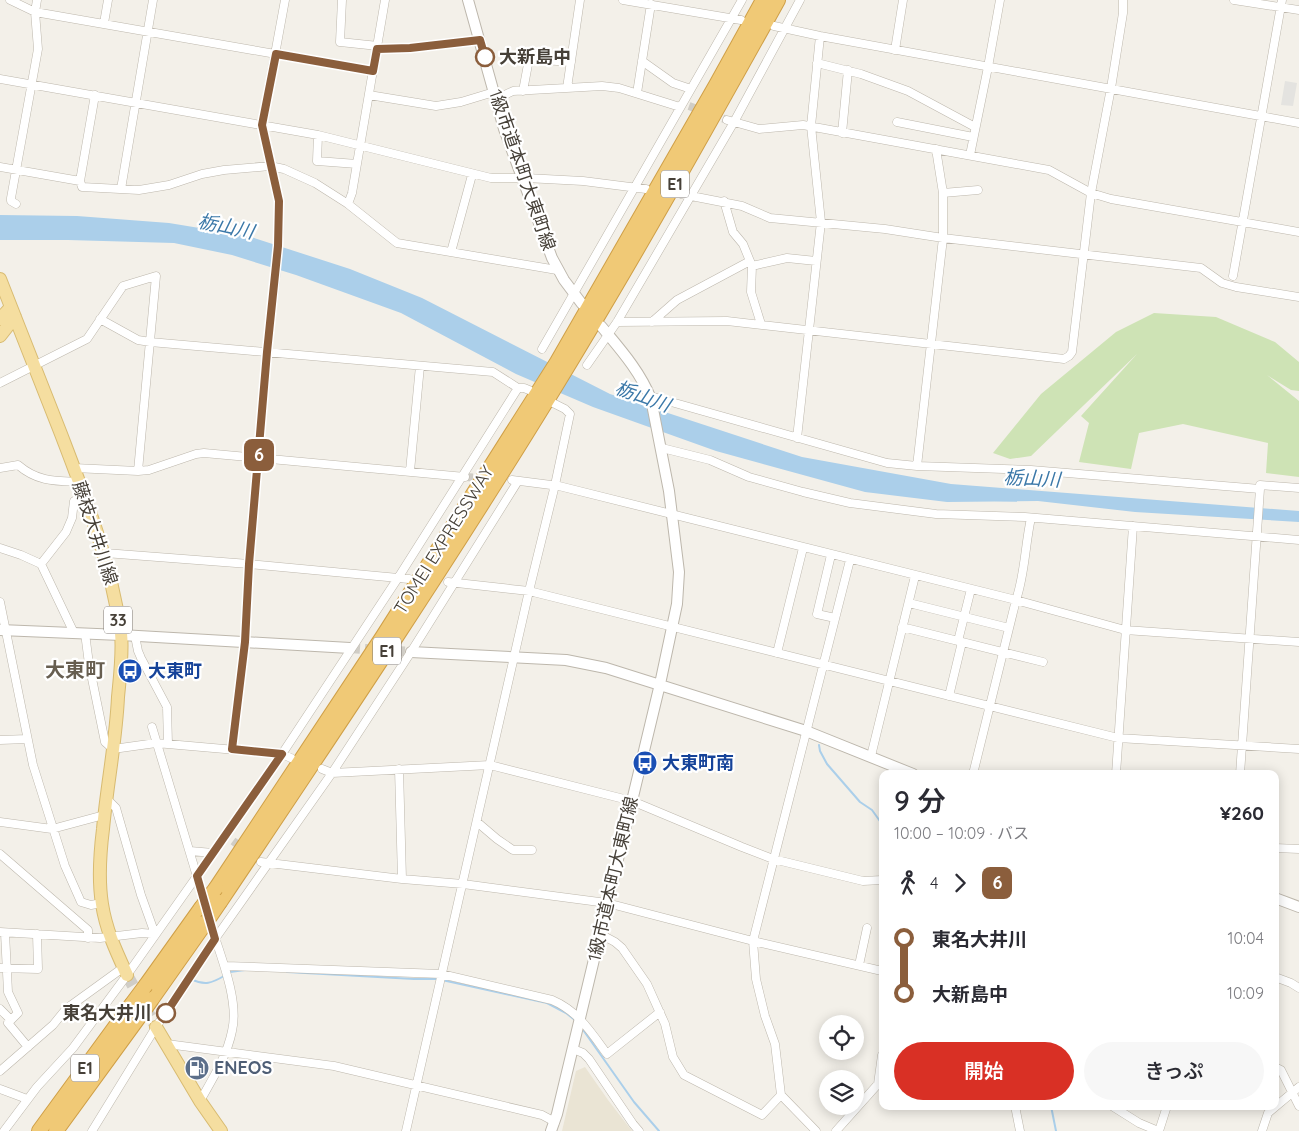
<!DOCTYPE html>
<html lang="ja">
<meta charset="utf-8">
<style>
body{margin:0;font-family:Quicksand,"Noto Sans JP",sans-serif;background:#f7f7f7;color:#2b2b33;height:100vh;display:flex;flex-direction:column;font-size:19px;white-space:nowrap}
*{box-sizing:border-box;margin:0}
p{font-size:16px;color:#7c7c81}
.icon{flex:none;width:28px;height:28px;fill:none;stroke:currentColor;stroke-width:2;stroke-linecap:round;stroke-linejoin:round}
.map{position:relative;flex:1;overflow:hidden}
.drawer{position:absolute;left:879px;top:770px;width:400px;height:340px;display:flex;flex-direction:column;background:#fff;border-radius:10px;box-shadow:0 2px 12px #0003}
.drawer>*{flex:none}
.badge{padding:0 10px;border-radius:8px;font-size:18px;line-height:32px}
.fabs{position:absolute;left:819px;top:1015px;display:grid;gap:10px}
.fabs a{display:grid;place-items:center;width:45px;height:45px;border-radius:50%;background:#fff;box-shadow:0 2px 12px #0003;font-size:25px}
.map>.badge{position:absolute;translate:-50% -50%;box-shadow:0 0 0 2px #fff}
.legs{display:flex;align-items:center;gap:8px;height:55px;padding:0 15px;font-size:16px}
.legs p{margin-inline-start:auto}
.head{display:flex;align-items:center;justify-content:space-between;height:85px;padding:0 15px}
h1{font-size:28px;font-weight:600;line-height:38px}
.button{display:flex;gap:10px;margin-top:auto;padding:10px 15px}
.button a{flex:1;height:58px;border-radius:30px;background:#d93025;color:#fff;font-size:20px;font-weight:600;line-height:58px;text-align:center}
.button a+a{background:#f7f7f7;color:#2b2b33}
ul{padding:0 15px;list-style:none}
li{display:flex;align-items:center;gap:18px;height:55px;font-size:19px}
li i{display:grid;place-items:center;width:8px;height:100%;margin:0 6px;background:currentColor}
li i::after{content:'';width:12px;height:12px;margin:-6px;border:4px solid;border-radius:50%;background:#fff}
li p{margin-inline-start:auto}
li:first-child i{background:linear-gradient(#0000 50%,currentColor 0)}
li:last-child i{background:linear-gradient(currentColor 50%,#0000 0)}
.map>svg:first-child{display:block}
</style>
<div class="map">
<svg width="1299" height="1131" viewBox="0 0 1299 1131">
<rect width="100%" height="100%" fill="#f3f0e9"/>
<path fill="#eae4d4" d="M585,1067L608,1100L632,1131H562L576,1071Z"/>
<path fill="#cee3b5" d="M1154,313L1216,317L1275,342L1299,362V391L1291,390L1267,375L1299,401V477L1266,473L1268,443L1183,424L1139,433L1131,469L1079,462L1089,423L1081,416L1137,354L1031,456L1010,459L993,453L1041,394L1116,332Z"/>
<path fill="#e4e3e0" d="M1285,81L1297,83L1293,106L1281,105Z"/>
<path fill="#abcfea" d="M0,215L77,216L169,223L248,236L350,269L422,298L610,394L802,457L951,484L1299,511V522L1135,512L1038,501L947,502L865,492L716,451L593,407L516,374L401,313L296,275L232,255L174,243L68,240H0Z"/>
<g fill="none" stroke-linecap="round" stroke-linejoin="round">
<path stroke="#abcfea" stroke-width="2" d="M819,745L820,751L827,764L860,802L872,810L882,824
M230,972L245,970
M287,972L414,979H437
M191,979C205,986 212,983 224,976
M442,980L547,1003L566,1013L576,1021
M581,1027L634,1102L659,1131
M1051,1106L1056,1131"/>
<path stroke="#d0cdc6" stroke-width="8" stroke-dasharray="8 4" stroke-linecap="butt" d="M689,106L727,120
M465,477L486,478
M233,841L245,850"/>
<path stroke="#d0cdc6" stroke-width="10" stroke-dasharray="10 5" stroke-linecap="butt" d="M350,648L411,652"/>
<path stroke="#d0cdc6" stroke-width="12" stroke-dasharray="12 6" stroke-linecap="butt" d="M127,975L156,1027"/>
<defs>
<path id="minor" d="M10,0L35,12L373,71
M342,0L340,42L378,46
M623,0L741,20
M1234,0L1299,10
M104,23L108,0
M774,26L820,36L1299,123
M377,49L410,48L480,40
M895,50L903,0
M642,61L673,83L691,89
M817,63L861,74L908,91L975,127
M0,79L318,135L491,178H526L583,181L646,189
M567,88L580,0
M523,91L529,59L571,62
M637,93L651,4
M369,95L436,106L461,102L494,92
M496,99L513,91L602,86L619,88L680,107
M727,120L759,129L803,125L1049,170L1091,193L1111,199L1299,232
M897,122L973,137
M842,133L848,70
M318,135L317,161L357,164
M970,155L988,67L1000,0
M0,167L80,181L95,95
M80,181L82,187L139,190L169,185L202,174L224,170L270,166L284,169L315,183L348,204L397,243L557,270
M121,189L153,0
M943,193L978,190
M681,194L742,206L770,218L885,229L943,238L1201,268L1222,283L1236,287L1299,297
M724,201L733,232L743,244L752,266L751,292L761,324
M16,204L11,201V198L38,49L35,12L37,0
M348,204L352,193L385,0
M451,252L472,175
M752,266L787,258L816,261
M1233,276L1282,0
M100,319L138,340L150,342L493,372L518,388H524L529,390
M617,322L727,321L1064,359L1069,356L1072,352L1091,193L1111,88L1123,13V0
M652,322L677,300L750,261
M542,349L742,0
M587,365L617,322L734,122L800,0
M0,383L87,339L123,286L156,276L138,471
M650,396L887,463L917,466L1031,470L1260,489V485L1299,488
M797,438L821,222L811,126L820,36
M662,448L710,460L749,477L803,492L850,503L936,514L1025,517L1299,540
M917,466L943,238V193L936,149
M0,468L18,465C38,482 55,481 80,482
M74,468L138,471L149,470L196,454L204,453L465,477
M410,471L420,366
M512,480L559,486L1016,600L1125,630L1299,642
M0,548L21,555L41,564L74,633
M105,553L249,564L409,579
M831,555L817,614L835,618
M41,564L66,532L72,518L74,501L86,497
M448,582L529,591L1118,738L1299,749
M0,602L33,765L65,866L81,902L91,905L102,903
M909,603L1009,628
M902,627L1043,662
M85,633L89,664L105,742L113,749L156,743L282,754L291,758
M135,636L138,651L141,658L167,707L168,744
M958,641L971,589
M777,653L803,548
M949,696L962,642
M152,727L205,903
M0,740L27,739
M232,749L245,643L249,564L267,352L276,274L279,232V201L262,125L285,0
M871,756L915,576
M322,769L332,773L490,765L632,801L742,847L773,859L863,881L882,880
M399,769L402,879
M973,774L1016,600C1025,574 1025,545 1031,518
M1116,774L1133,526
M1240,774L1260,489
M0,822L52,829L104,815
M477,822L497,839L513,850H532
M1275,848L1299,849
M190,851L213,853
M0,854L88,930V938
M261,862L402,879L463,884L607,903L753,941L882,971
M0,932L100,938L142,933L155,934L141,895L116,808L106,798
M5,933L8,992L18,1013L8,1023L28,1047
M600,934L615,942L622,948L647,984L665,1024L673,1057L684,1075L762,1115L781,1095
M859,965L867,928
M226,966L441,974L552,1000C578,1011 591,1032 607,1054L660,1012
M0,968L38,969L37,934
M1275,977L1291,983L1299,988
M0,1009L11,1020
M167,1044L334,1066L542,1115L555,1122
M573,1049L583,1053L589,1059L633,1124L639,1131
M1275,1067L1281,1070L1299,1106
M0,1071L53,1025L66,1009L124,967
M0,1089L27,1099
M200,1101C213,1078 227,1056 232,1031C240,999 218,950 209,919
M1015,1106L1020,1131
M1112,1106L1139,1123L1158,1131
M4,1131L37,1087L73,1048L127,975L197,876L282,754L398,578L518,388
M92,1131L156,1027L215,939L332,773L411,652L518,481
M406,1131L529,591L555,485L570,414L565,409L553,403
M816,1131L781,1095L775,1044L765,1016L756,979L753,941L850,560
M836,1131L878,1084L882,1055
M1159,1131L1167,1106
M1262,1131L1268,1113L1299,1087"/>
<path id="tertiary" d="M468,0L504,129L552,258L564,280L582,304
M0,630L121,635L350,648
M411,652L566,660L606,668L806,731L913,774
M1275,898L1299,907
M551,1131L557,1114L660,684L677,604L679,572L669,491L651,399C640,371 620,349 601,326"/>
<path id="primary" d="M0,279C20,331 41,382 61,434C87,502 110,560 121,633C123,653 120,676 118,697C116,741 107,785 103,829C100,853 98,879 102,904C106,930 116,951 127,975
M0,319L11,307
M0,336L15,317
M156,1027L200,1101L221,1131"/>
<path id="motorway" d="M216,888L383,636L557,362L716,85L763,0
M220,902C332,735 444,568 549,397C629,267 704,133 778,0
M146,985L201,908
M152,999L207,921
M39,1131L131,1005
M56,1131L142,1013"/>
</defs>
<use href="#minor" stroke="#bdb7ac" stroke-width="9"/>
<use href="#tertiary" stroke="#bdb7ac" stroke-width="12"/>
<use href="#primary" stroke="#d8bb71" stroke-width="14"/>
<use href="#motorway" stroke="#cf9f47" stroke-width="16"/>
<use href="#minor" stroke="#fff" stroke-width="8"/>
<use href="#tertiary" stroke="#fff" stroke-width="10"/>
<use href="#primary" stroke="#f5dea0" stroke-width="12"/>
<use href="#motorway" stroke="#f0c976" stroke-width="14"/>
<defs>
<path id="motorway-bridge" d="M201,908L216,888
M207,921L220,902
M131,1005L146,985
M142,1013L152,999"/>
</defs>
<use href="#motorway-bridge" stroke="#cf9f47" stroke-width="16" stroke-linecap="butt"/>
<use href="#motorway-bridge" stroke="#f0c976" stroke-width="14"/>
</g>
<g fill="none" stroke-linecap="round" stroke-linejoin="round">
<defs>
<path id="line-1" d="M166,1013L215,939L197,876L282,754L232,749L245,642L249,564L267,352L278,246L279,201L262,125L276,54L373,71L377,49L410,48L480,40L485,57"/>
</defs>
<use href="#line-1" stroke="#fff" stroke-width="11"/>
<use href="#line-1" stroke="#8b5e3c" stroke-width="8"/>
</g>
<defs>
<symbol id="bus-disc" viewBox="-11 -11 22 22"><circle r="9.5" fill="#1a4fb4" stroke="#fff"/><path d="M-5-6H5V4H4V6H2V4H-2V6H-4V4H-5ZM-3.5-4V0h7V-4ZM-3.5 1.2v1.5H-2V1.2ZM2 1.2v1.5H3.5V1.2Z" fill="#fff"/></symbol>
<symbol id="fuel-disc" viewBox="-11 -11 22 22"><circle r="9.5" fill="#5c6f8a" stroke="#fff"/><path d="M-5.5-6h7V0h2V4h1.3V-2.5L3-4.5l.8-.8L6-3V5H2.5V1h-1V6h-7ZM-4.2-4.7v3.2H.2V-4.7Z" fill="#fff"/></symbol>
</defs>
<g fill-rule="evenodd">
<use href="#bus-disc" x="116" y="657" width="28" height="28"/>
<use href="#bus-disc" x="631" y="749" width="28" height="28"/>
<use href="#fuel-disc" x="183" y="1054" width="28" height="28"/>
</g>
<g fill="#fff" stroke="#8b5e3c" stroke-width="2.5">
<circle cx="485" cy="57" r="9"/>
<circle cx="166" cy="1013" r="9"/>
</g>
<g text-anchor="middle" stroke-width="4.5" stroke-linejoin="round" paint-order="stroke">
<g fill="#fff" stroke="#7e7974" stroke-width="1">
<rect x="661" y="170.5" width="28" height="27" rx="4"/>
<rect x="104" y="606.5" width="28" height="27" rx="4"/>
<rect x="373" y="637.5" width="28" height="27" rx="4"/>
<rect x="71" y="1054.5" width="28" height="27" rx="4"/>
</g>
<g font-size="16" font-weight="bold" fill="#464038">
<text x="675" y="190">E1</text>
<text x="118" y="626">33</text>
<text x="387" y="657">E1</text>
<text x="85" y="1074">E1</text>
</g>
<g font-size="18" font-weight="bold" fill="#464038" stroke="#fff" text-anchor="start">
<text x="499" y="63">大新島中</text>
<text x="152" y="1019" text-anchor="end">東名大井川</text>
</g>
<g font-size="18" fill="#464038" stroke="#fff">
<text transform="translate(522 170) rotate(71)" y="6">1級市道本町大東町線</text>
<text transform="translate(95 533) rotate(72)" y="6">藤枝大井川線</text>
<text transform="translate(444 540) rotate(-58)" y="6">TOMEI EXPRESSWAY</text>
<text transform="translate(613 879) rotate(-77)" y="6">1級市道本町大東町線</text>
</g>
<g font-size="18" font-weight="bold" fill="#164399" stroke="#fff" text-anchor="start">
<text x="148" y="677">大東町</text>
<text x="662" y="769">大東町南</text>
</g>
<g font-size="18" font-weight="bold" fill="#4e5e75" stroke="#fff" text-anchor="start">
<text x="214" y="1074">ENEOS</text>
</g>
<g font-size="19" font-style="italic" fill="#3b78a8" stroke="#fff">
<text transform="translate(226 226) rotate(12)" y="7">栃山川</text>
<text transform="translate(643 396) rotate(20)" y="7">栃山川</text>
<text transform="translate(1032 478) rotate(3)" y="7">栃山川</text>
</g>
<g font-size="20" font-weight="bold" fill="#675e50" stroke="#fff">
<text x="75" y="677">大東町</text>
</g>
</g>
</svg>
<div class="fabs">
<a><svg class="icon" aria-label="locate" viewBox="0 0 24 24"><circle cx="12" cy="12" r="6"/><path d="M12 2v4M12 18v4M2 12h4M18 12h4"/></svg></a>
<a><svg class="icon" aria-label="layers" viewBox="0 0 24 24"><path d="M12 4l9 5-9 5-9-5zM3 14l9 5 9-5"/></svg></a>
</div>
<b class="badge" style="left:259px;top:455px;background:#8b5e3c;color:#fff">6</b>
<section class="drawer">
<div class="head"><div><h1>9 分</h1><p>10:00 – 10:09 · バス</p></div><b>¥260</b></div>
<div class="legs"><svg class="icon" aria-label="walk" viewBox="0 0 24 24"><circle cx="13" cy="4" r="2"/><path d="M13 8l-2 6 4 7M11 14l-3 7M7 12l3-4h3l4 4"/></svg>4<svg class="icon" aria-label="forward" viewBox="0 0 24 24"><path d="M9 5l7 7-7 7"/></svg><b class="badge" style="background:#8b5e3c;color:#fff">6</b></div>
<ul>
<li><i style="color:#8b5e3c"></i><b>東名大井川</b><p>10:04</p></li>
<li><i style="color:#8b5e3c"></i><b>大新島中</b><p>10:09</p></li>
</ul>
<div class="button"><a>開始</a><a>きっぷ</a></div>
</section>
</div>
